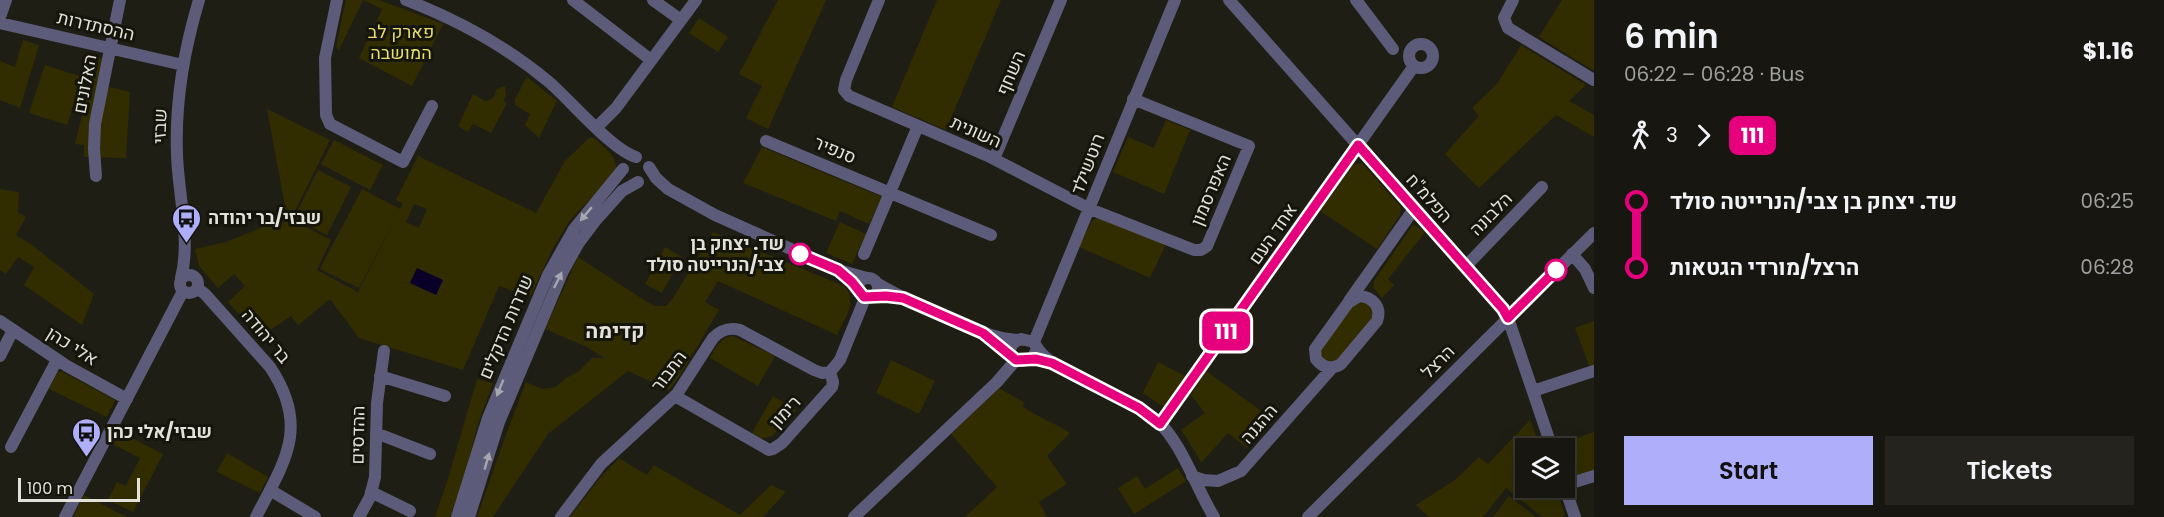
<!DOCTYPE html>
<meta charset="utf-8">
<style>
body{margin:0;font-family:Poppins,Heebo,sans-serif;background:#24231e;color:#f1f3f6;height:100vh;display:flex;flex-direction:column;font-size:22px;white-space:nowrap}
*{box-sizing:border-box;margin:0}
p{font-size:20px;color:#9e9f9f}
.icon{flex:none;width:33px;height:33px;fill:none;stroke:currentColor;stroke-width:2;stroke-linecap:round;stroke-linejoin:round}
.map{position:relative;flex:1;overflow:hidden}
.side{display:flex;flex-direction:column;background:#171610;width:570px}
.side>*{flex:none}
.badge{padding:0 12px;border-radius:9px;font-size:21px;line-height:39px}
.fabs{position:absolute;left:1515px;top:438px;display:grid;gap:12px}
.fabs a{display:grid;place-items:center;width:60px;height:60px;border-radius:0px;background:#171610;box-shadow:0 6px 24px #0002,0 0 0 2px #363530;font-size:30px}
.scale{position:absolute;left:18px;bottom:15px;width:122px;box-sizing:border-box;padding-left:6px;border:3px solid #e2e2db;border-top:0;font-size:16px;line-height:21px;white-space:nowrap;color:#e2e2db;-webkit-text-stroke:4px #16150c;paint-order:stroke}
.map>.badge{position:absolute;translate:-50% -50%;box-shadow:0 0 0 3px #fff}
.legs{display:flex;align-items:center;gap:9px;height:66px;padding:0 30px;font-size:20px}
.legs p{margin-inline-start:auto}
.head{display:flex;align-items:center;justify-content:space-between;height:102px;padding:0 30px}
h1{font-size:33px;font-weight:600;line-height:45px}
.action{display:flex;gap:12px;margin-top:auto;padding:12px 30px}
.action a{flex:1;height:69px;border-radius:0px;background:#aeaefa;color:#111;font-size:24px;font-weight:600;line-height:69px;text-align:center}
.action a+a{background:#24231e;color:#f1f3f6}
ul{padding:0 30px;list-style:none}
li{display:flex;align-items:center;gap:21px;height:66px;font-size:22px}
li i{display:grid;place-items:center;width:9px;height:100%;margin:0 8px;background:currentColor}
li i::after{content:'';width:15px;height:15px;margin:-8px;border:4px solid;border-radius:50%;background:#171610}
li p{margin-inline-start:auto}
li:first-child i{background:linear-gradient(#0000 50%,currentColor 0)}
li:last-child i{background:linear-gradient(currentColor 50%,#0000 0)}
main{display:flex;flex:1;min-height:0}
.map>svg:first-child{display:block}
</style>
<main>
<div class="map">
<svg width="1594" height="517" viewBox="0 0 1594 517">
<rect width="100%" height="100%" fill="#1f1e15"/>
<path fill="#312d00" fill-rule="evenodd" d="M346,0H379L443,24L412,86L359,58L382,9L363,0L339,50L336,47Z
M778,0H826L768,129L746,118L762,86L739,74Z
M937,0H1001L946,130L892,107Z
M1562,0H1594V71L1539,37Z
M699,18L728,37L718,52L689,33Z
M23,40L39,45L20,108L0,100V61L15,67Z
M1521,45L1586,85L1569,101L1594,115V137L1556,115L1479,188L1445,154L1479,116L1472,108L1497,84Z
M96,57L104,59L101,85L130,92L126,158L84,157V145L75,144Z
M45,65L82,77L67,125L29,113Z
M527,77L557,101L539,138L525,125L530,114L515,105V99Z
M505,86L506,96L504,101L507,103L491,133L473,124L468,132L458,126L473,94L485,101C493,100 496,96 496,89Z
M267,109L330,140L291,219L331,240L317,270L358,292L397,215L359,288L320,269L362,189L400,209L403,204L396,200L418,156L536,213L565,161L589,138H594C605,148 619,157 616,173L570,220L551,252L530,297L499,286L463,370L359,338L330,299L298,325L291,316L260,337L228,302L245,286L234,274L218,288L199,266L195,249L226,242L287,217ZM414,204L427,209L419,228L406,222Z
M1166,120L1190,130L1164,194L1113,172L1128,137L1154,148Z
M334,140L383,165L370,190L321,164Z
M762,147L882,197L869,224L840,211L836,221L743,183Z
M1362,163L1401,207L1400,215L1377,249L1320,211L1353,165Z
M318,170L351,187L327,235L294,218Z
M0,189L19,192L18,212L26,217L16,235L32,245L94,294L82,325L24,285L34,267L18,257L6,274L0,270Z
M1099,217L1163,243L1165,246L1150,278L1079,247L1092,221Z
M840,222L866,234L852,264L826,253Z
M1413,225L1426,231L1388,279L1394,285L1382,298L1373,287L1374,281Z
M713,232L844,286C859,301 844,319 837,335L718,281L705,302L719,310L679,377L669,390L628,371L548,434L493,517H477L504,440L526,382L542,389L556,387L566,378L578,372L592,358H604L587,347L545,329L578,257L647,302L655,306H666L673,298Z
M665,247L682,257L662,293L645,284Z
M1361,301L1371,306L1374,316C1366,326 1343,360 1332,362C1327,363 1323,359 1320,356V348L1352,305Z
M1594,321V366L1590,368L1575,328Z
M733,336L775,356L758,386L710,358C716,348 720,337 733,336Z
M891,360L935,381L919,414L876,393Z
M1158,362L1187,377L1165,408L1143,393Z
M61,371L115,400L107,417L49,389L57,373Z
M1206,371L1271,418L1247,448L1228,433L1201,463L1195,451L1181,430L1205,413L1191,395Z
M477,379L493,383L478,424L464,479L450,517H435L448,479Z
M999,388L1025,403L1022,406C1037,417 1055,423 1070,433L1047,456L1067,484L1039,502L1047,517H965L997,487L951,434Z
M773,396L796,410L772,436L761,439L751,435Z
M1530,420L1541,448H1526V488H1555L1565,514L1562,517H1542L1506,488L1483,517H1429L1416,505L1455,480L1479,457L1488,464Z
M118,431L163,454L133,512L108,500L117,482L126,486L140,458L112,444Z
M1594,432V471L1568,477L1565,472L1564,448H1557L1556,445Z
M227,453L268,477L260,493L217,472Z
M619,458L647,475L654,465L740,515L771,485L786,492L763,517H570L599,479Z
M1178,468L1186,481L1134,514L1118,488L1137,476L1145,489Z
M84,495L127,517H73Z
M1509,496L1536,517H1493Z"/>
<path fill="#080029" d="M417,268L443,280L436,295L410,283Z"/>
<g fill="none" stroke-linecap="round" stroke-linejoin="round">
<path stroke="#5c5c7a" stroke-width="12" d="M337,0L325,58L326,115L330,124L403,162L432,106
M406,0C458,20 507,47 549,82C570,100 613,151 636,157
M573,0L651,60
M653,0L681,20
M879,0L846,80L844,90L849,96L988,156L1090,209L1194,250H1201L1207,246L1249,146L1133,99
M1229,0L1503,309L1508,318L1552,448
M1356,0L1393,49
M1513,0L1504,18L1508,28L1594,80
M0,17L6,0
M0,23L183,65
M1409 56a12 12 0 1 1 24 0a12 12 0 1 1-24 0Z
M597,127L616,108L696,0
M766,141L991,235
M994,159L1061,0
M649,167L656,178L668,189L715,215L838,270L867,278
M96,176L94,149L95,124L120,0
M864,254L918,126
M1572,254L1585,269L1594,288
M1466,266L1542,187
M180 284a9 9 0 1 1 18 0a9 9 0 1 1-18 0Z
M858 288a10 10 0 1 1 20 0a10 10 0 1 1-20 0Z
M181,278C191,240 178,193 177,154C175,102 184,50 199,0
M878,284C900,297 923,307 947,317C970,327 993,339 1019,340
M197,288L205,294L270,367C310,427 285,461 256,517
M1359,296C1373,297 1382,307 1377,321L1341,364C1332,370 1323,368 1316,359L1315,349L1348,303Z
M1349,301L1414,209
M0,321L67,366L127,399
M1021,339L1034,342L1037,349L1033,357L1023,361L1013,359L1009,351L1013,343Z
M1034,342L1175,0
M1037,347C1051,373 1128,397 1155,419C1181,440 1196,488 1214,517
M0,356L13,330
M830,372L840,360L865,298
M380,376L445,396
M1533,391L1594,371
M675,396L769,450L773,449L782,443L832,387L833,382L830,372
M1160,424L1414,66
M376,433L430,454
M11,447L57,360
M1192,476L1203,480L1218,481L1241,471L1332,368
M1564,485L1575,517
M1565,485L1594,476
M270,490L315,517
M371,492L410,511
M65,517L183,291
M359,517L370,497L375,477L377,403L384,351
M457,517L488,418L548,275L574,229L623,169
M469,517L499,422L563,271L578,244L596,220L622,191L638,182
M561,517L601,464L677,394L713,338C721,330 729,327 740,330L814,370L822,373L830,372
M854,517L997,382L1016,360
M1308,517L1594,233"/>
</g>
<defs><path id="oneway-solid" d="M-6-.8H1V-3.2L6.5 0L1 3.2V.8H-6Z" transform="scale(1.5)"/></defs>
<g fill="#a6a6af">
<use href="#oneway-solid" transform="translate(586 214) rotate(130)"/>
<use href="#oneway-solid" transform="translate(558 280) rotate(-64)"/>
<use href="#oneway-solid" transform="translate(500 388) rotate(112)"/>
<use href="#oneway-solid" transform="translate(487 461) rotate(-74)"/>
</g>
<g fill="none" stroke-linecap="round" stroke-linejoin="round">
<defs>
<path id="line-1" d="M800,254L838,270L852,282L864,297L886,296L903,298L983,333L1016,360L1036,359L1052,363L1139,408L1160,424L1358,145L1503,309L1508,318L1556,270"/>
</defs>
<use href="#line-1" stroke="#fff" stroke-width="14"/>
<use href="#line-1" stroke="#e6007e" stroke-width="9"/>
</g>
<defs>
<symbol id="bus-pin" viewBox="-11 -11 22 30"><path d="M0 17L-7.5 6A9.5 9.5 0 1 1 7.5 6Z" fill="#aeaefa" stroke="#16150c"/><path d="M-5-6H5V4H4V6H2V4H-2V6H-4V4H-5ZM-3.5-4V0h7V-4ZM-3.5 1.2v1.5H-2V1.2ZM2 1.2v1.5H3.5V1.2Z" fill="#111"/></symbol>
</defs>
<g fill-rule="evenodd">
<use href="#bus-pin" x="170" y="202" width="33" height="45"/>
<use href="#bus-pin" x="70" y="416" width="33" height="45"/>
</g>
<g fill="#fff" stroke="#e6007e" stroke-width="3">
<circle cx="800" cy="254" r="10"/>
<circle cx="1556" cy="270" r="10"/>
</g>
<g text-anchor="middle" stroke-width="6" stroke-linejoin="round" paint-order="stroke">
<g font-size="18" fill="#e2e2db" stroke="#16150c">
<text transform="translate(96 26) rotate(13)" y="6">ההסתדרות</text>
<text transform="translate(1011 73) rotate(-67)" y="6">השחף</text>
<text transform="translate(85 84) rotate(-79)" y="6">האלונים</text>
<text transform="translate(160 126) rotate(-88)" y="6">שבזי</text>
<text transform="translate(976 132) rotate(24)" y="6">השונית</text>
<text transform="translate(835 150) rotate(23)" y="6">סנפיר</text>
<text transform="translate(1088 164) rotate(-69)" y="6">רוטשילד</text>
<text transform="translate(1211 190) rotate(-67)" y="6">האפרסמון</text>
<text transform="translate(1429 198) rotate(48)" y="6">הפלמ"ח</text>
<text transform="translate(1491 214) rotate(-46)" y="6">הלבונה</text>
<text transform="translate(1273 234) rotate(-55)" y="6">אחד העם</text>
<text transform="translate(506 327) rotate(-67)" y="6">שדרות הדקלים</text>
<text transform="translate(266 336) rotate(50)" y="6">בר יהודה</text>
<text transform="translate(72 346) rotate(32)" y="6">אלי כהן</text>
<text transform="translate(1438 362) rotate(-45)" y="6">הרצל</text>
<text transform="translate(669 371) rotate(-53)" y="6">התבור</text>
<text transform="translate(785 412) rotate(-48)" y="6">רימון</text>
<text transform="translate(1259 424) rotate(-49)" y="6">ההגנה</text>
<text transform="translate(358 435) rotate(-89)" y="6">ההדסים</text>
</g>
<g font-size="18" fill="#e7de6e" stroke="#16150c">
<text x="401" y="38">פארק לב<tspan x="401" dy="21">המושבה</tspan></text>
</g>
<g font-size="18" font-weight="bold" fill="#e2e2db" stroke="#16150c" text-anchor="start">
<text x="208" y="224">שבזי/בר יהודה</text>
<text x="107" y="438">שבזי/אלי כהן</text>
</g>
<g font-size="18" font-weight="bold" fill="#e2e2db" stroke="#16150c" text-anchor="end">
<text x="784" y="250">שד. יצחק בן<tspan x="784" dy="21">צבי/הנרייטה סולד</tspan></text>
</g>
<g font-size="21" font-weight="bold" fill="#e2e2db" stroke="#16150c">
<text x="615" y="338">קדימה</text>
</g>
</g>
</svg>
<div class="fabs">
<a><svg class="icon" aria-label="layers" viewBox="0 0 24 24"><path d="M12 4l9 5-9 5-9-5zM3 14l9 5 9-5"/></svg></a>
</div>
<div class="scale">100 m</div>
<b class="badge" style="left:1226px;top:331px;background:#e6007e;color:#fff">111</b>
</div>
<section class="side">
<div class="head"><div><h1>6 min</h1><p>06:22 – 06:28 · Bus</p></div><b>$1.16</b></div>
<div class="legs"><svg class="icon" aria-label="walk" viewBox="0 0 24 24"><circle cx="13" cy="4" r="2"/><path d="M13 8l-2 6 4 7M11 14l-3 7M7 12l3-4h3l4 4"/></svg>3<svg class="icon" aria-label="forward" viewBox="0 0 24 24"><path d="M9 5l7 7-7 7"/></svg><b class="badge" style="background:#e6007e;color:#fff">111</b></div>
<ul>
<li><i style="color:#e6007e"></i><b>שד. יצחק בן צבי/הנרייטה סולד</b><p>06:25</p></li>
<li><i style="color:#e6007e"></i><b>הרצל/מורדי הגטאות</b><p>06:28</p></li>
</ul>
<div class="action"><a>Start</a><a>Tickets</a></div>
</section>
</main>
